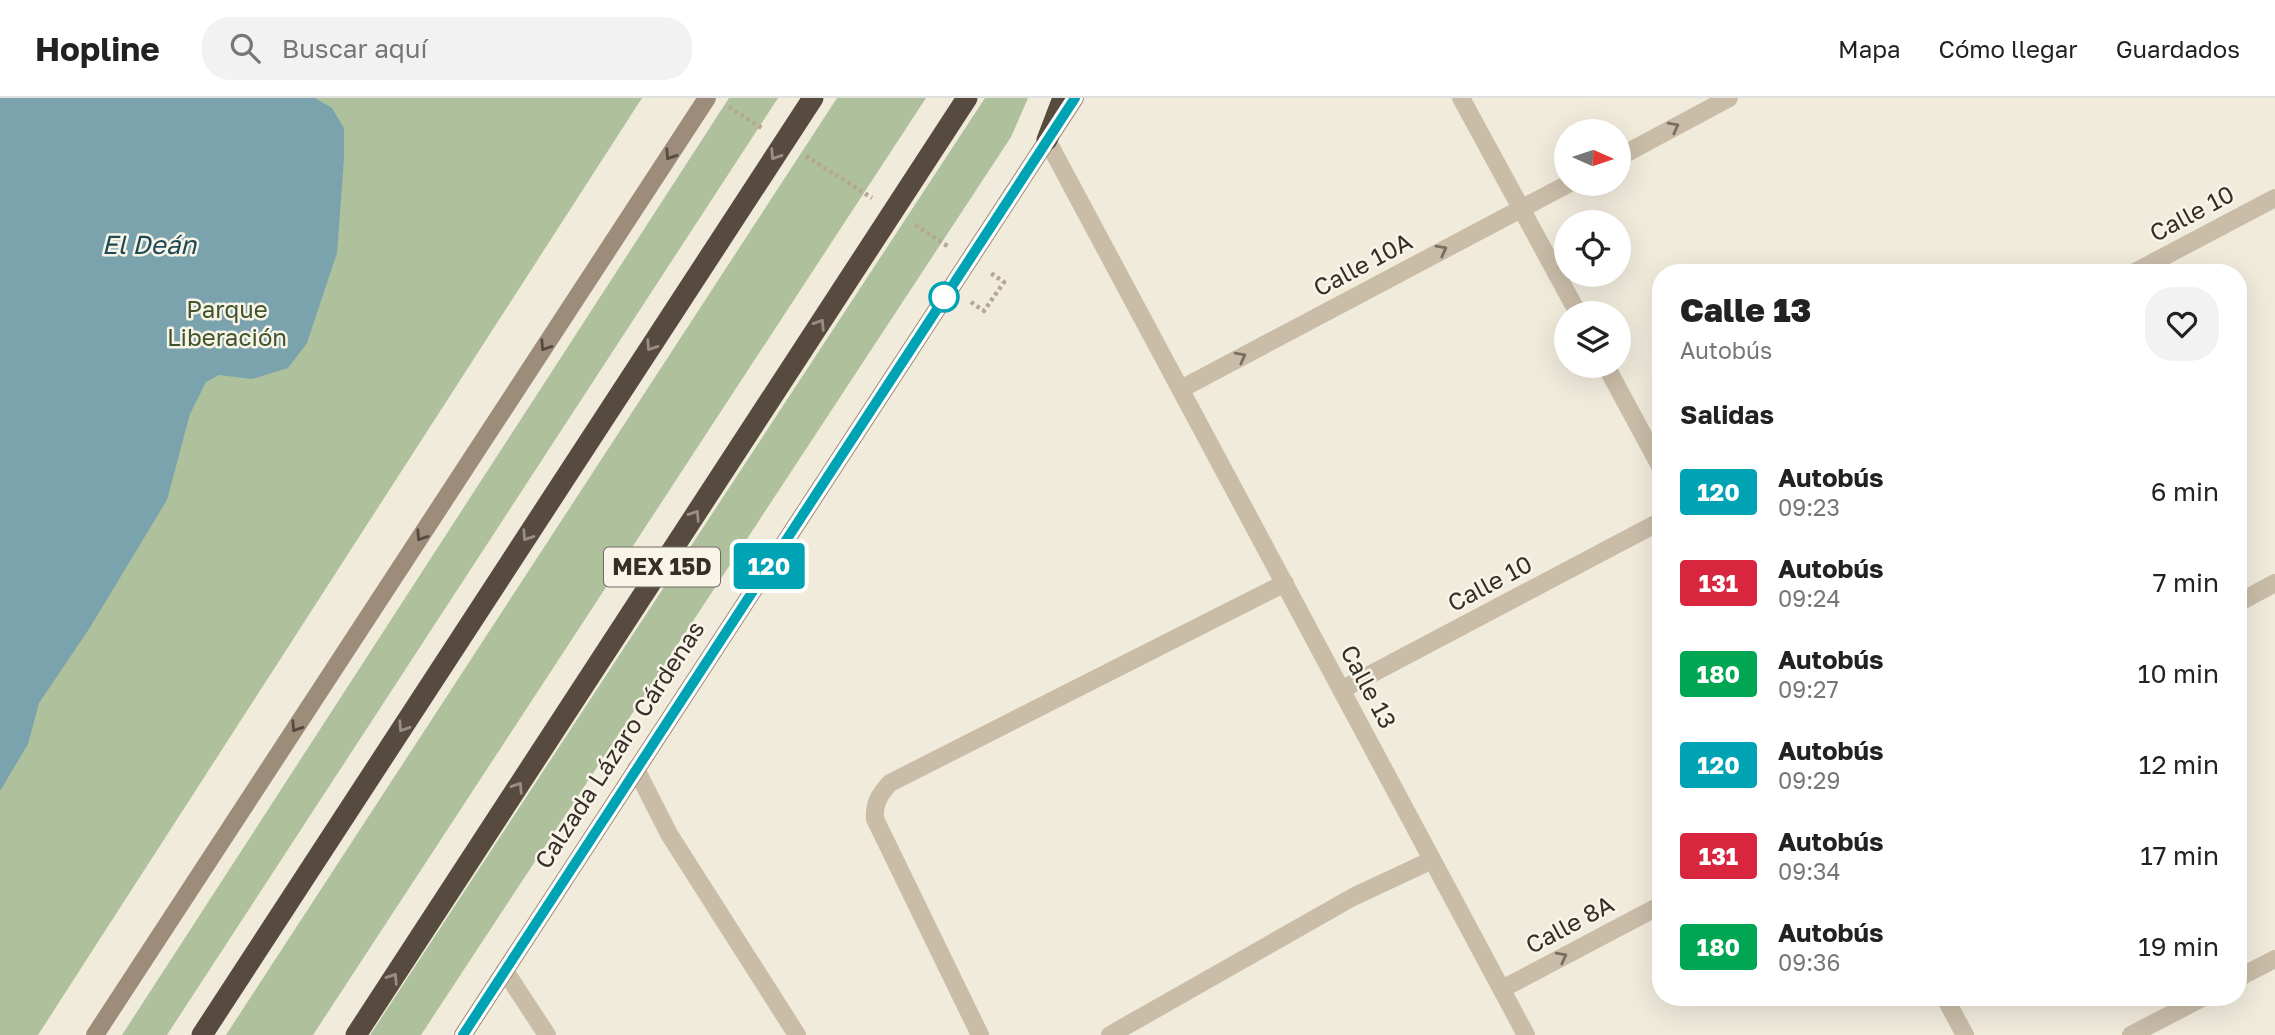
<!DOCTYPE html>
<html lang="es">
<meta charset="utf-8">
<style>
body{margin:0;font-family:"Golos Text",sans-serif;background:#f2f2f2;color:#222;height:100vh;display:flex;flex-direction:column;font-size:26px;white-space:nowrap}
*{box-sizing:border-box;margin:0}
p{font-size:23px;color:#767676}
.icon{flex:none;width:38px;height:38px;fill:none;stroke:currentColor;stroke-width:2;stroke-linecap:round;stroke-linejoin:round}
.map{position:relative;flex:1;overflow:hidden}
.side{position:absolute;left:1652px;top:166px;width:595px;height:742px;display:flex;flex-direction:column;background:#fff;border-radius:28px;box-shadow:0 7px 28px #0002}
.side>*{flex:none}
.badge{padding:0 14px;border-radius:5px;font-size:24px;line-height:46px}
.needle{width:46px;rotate:93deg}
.fabs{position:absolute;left:1554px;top:21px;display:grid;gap:14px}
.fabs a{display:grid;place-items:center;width:77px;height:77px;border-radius:50%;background:#fff;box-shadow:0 7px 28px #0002;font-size:35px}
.map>.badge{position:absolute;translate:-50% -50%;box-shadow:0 0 0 4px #fff}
h2{padding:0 28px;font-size:26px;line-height:63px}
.round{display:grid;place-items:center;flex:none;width:74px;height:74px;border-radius:28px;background:#f2f2f2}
.headline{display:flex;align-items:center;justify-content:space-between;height:119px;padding:0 28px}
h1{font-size:33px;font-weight:800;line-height:52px}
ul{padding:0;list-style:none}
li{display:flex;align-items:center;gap:21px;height:91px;padding:0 28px}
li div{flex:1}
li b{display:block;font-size:26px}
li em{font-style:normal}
li .badge{min-width:77px;font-weight:700;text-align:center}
header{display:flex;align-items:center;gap:42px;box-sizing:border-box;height:98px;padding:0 35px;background:#fff;border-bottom:2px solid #e0e0e0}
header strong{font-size:33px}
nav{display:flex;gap:38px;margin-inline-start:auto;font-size:24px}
.search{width:490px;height:63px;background:#f2f2f2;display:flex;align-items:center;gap:18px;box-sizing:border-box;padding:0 24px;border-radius:28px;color:#767676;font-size:26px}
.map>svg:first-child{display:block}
</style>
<header>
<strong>Hopline</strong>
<div class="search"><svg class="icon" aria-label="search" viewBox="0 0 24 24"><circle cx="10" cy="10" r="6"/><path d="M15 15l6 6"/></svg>Buscar aquí</div>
<nav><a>Mapa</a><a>Cómo llegar</a><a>Guardados</a></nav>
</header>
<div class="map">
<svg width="2275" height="937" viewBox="0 0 2275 937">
<rect width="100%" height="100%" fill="#f1ebdc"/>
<path fill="#aec09c" d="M0,0H642L38,937H0Z
M729,0H778L167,937H122Z
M837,0H926L313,937H226Z
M985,0H1028L1011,39L421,937H370Z"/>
<path fill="#7ba3ae" d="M0,0H315L332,10L344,30V61L337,155L307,245L288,270L252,281L219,277L206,284L190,316L167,402L89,531L39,605L28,646L0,693Z"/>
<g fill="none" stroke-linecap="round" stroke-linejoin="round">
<path stroke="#b5a792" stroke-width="4.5" stroke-dasharray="3.5 3.5" stroke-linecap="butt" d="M729,9L763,31
M806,58L872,100
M915,127L949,149
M971,204L984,213L1004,184L989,174"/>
<path stroke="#c9bda8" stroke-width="18" d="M636,671L669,736L797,937
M505,873L547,937
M980,937L875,721C874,705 879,697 890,685L1285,485
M1110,937L1353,799L1432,762"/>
<path stroke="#c9bda8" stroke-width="18" d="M1461,0L1578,215
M1047,42L1526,937
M1619,59L1729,0
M2133,175L2275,100
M1606,268L1661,370
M1181,291L1568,86
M2238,505L2275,485
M1341,592L1661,423
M2238,880L2275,861
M1502,891L1661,807
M1945,900L1965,937
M2131,937L2202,900"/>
<path stroke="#9d8c79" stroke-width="18" d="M95,937L707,0
M463,937L1075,0"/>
<path stroke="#574a3f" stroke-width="21" d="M1047,42L1063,0
M202,937L813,0
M356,937L967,0"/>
</g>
<defs><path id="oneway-chevron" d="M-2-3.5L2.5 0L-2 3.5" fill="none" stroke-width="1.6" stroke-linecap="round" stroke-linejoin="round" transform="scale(1.75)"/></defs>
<g stroke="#786f62">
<use href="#oneway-chevron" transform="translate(1674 29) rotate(-28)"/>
<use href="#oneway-chevron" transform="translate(1442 152) rotate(-28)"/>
<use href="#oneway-chevron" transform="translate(1241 259) rotate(-28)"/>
<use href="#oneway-chevron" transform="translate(1562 859) rotate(-28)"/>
</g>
<g stroke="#554b40">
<use href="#oneway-chevron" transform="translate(670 57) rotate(123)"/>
<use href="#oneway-chevron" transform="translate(545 248) rotate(123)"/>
<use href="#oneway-chevron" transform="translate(421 438) rotate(123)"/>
<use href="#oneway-chevron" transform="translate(296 629) rotate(123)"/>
</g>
<g stroke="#988e83">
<use href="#oneway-chevron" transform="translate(775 57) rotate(123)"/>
<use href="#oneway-chevron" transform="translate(820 226) rotate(-57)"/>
<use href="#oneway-chevron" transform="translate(651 248) rotate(123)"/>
<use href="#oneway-chevron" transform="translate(695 417) rotate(-57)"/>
<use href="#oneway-chevron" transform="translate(527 438) rotate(123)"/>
<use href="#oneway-chevron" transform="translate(403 629) rotate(123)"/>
<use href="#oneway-chevron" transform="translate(518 689) rotate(-57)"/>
<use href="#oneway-chevron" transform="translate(393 880) rotate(-57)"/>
</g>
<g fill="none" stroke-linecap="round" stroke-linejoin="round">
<defs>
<path id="line" d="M463,937L1075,0"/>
</defs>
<use href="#line" stroke="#fff" stroke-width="16"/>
<use href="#line" stroke="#00a3b4" stroke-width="10"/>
</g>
<circle fill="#fff" stroke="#00a3b4" stroke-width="3.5" cx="944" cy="199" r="14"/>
<g text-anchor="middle" stroke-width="5" stroke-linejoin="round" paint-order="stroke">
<rect fill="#f9f4e8" stroke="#706a62" stroke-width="2" x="604" y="449.5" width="116" height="39" rx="5"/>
<g font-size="23" font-weight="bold" fill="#362f28">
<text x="662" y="477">MEX 15D</text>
</g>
<g font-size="24" fill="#362f28" stroke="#f9f4e8">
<text transform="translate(2192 116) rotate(-28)" y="8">Calle 10</text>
<text transform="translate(1363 167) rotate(-28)" y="8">Calle 10A</text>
<text transform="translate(1490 486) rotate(-28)" y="8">Calle 10</text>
<text transform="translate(1368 589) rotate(62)" y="8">Calle 13</text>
<text transform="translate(620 647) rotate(-57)" y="8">Calzada Lázaro Cárdenas</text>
<text transform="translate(1570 827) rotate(-28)" y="8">Calle 8A</text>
</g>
<g font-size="24" fill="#3f542c" stroke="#f9f4e8">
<text x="227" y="220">Parque<tspan x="227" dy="28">Liberación</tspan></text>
</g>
<g font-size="26" font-style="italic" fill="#1e4a57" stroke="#f9f4e8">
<text x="149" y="156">El Deán</text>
</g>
</g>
</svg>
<div class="fabs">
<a><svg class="needle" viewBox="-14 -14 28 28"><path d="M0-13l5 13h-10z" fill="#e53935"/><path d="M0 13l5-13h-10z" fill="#767676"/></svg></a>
<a><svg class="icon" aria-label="locate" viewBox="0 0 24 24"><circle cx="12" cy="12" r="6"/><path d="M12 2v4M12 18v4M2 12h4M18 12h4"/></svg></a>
<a><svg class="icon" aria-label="layers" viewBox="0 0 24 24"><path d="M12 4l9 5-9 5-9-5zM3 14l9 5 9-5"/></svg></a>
</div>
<b class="badge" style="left:769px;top:468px;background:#00a3b4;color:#fff">120</b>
<section class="side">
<div class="headline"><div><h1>Calle 13</h1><p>Autobús</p></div><a class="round"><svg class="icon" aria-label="heart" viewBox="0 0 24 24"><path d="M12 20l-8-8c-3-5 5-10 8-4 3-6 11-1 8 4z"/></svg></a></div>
<h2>Salidas</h2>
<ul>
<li><span class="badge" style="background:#00a3b4;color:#fff">120</span><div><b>Autobús</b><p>09:23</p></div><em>6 min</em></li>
<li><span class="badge" style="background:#d7263d;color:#fff">131</span><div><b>Autobús</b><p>09:24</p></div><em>7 min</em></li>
<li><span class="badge" style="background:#00a651;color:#fff">180</span><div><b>Autobús</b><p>09:27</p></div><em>10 min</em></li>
<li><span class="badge" style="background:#00a3b4;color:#fff">120</span><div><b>Autobús</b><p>09:29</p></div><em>12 min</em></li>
<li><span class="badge" style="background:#d7263d;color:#fff">131</span><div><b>Autobús</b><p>09:34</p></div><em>17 min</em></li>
<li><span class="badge" style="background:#00a651;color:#fff">180</span><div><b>Autobús</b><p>09:36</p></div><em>19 min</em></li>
</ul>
</section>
</div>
